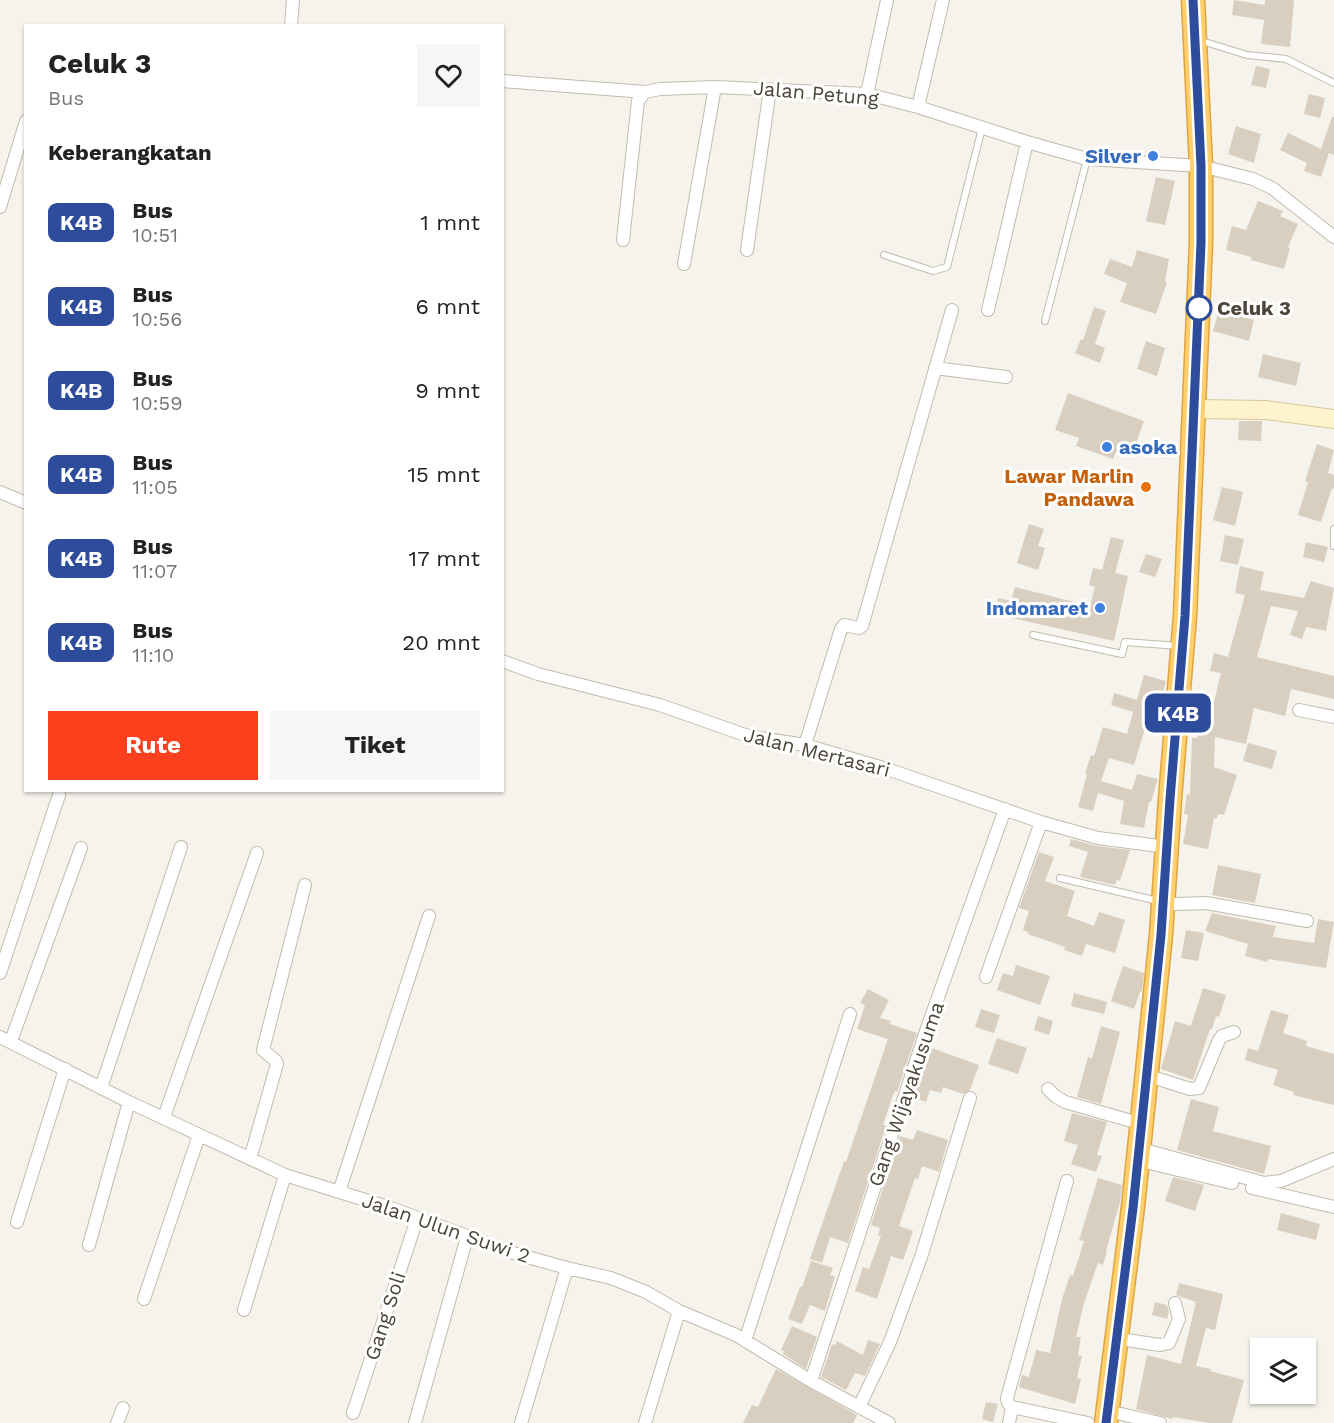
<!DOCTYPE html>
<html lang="id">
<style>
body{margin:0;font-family:"Work Sans",sans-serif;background:#f6f6f6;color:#222;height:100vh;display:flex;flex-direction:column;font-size:22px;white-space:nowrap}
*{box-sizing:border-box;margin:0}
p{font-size:20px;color:#767676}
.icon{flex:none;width:33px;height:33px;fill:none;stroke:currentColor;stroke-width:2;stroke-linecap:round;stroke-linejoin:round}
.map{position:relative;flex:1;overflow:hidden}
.drawer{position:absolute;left:24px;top:24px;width:480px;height:768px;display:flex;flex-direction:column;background:#fff;border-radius:0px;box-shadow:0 2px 4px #0004}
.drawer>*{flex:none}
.badge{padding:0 12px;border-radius:9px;font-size:21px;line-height:39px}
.fabs{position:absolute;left:1250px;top:1338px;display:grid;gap:12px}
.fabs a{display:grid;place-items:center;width:66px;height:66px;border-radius:0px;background:#fff;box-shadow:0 2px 4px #0004;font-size:30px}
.map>.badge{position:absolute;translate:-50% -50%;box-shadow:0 0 0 3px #fff}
h2{padding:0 24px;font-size:22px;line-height:54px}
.round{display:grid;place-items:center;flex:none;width:63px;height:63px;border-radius:0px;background:#f6f6f6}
.head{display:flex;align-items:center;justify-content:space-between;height:102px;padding:0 24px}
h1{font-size:28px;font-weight:700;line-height:45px}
.cta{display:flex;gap:12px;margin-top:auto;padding:12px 24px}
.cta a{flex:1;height:69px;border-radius:0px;background:#fc3f1d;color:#fff;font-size:24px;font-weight:700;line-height:69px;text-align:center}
.cta a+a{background:#f6f6f6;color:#222}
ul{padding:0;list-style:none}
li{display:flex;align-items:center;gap:18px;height:84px;padding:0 24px}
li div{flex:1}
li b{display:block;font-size:22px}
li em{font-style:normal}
li .badge{min-width:66px;font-weight:700;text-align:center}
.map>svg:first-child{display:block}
</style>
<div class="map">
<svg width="1334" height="1423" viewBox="0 0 1334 1423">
<rect width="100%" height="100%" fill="#f6f3ec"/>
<path fill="#d8cfc1" d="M1234,0L1265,5V0H1294L1290,47L1261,44L1264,20L1232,15Z
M1256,66L1270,69L1266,88L1251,85Z
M1309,94L1325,98L1320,118L1304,114Z
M1332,117H1334V155L1329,153L1321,177L1304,171L1307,163L1280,150L1288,133L1321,149Z
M1236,126L1261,134L1254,163L1228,154Z
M1156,177L1175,181L1165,225L1146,221Z
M1258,201L1283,211L1280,216L1298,224L1288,247L1290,248L1284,269L1251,260V257L1226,250L1232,226L1246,230Z
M1137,250L1169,259L1165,281L1167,282L1156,314L1120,302L1127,283L1104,274L1110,259L1132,267Z
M1094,307L1106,311L1095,344L1105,348L1100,363L1075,353L1081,339L1083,340Z
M1219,310L1254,320L1249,341L1213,331Z
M1146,341L1165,348L1157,376L1137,369Z
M1263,354L1301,363L1296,386L1258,377Z
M1068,393L1144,421L1131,457L1116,452L1113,459L1076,446L1079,438L1055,430Z
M1239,421H1262L1261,441L1238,440Z
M1317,444L1334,450L1328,473L1334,475V489L1332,488L1321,522L1298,515L1308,482L1305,481Z
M1222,487L1243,492L1235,526L1213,520Z
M1029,524L1044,529L1038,546L1045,548L1038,570L1017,563Z
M1225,535L1244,539L1238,565L1220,561Z
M1111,537L1124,540L1115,573L1128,576L1114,641L994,614L998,598L1011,601L1015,587L1090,606L1095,587L1089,585L1093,568L1102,570Z
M1306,542L1328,547L1324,562L1303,557Z
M1146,554L1162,559L1155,577L1139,572Z
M1240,566L1264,572L1260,590L1304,598L1311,581L1334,588L1326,631L1306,627L1302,639L1290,635L1298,611L1271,606L1257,657L1334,676V699L1291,689L1285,716L1254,708L1246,744L1215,737L1214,767L1237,775L1224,815L1218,814L1217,818H1214L1208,849L1183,844L1188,815L1184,814L1187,794L1190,795L1192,738H1197L1203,712L1211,714L1221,673L1210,671L1214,653L1228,657L1245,595L1235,593Z
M1144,675L1166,681L1155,720L1148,718L1134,765L1109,758L1101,781L1132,790L1137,774L1158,779L1151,802H1149L1144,828L1120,824L1124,801L1098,793L1093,811L1078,807L1087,775L1085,774L1091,755L1094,756L1103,727L1127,734L1133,712L1111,705L1114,693L1137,700Z
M1248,743L1277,751L1272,769L1243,761Z
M1071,839L1097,846L1130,850L1120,881L1117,880L1115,885L1080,877L1088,852L1069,846Z
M1039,852L1054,857L1045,881L1075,891L1067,916L1094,926L1099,912L1125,920L1115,953L1086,944L1082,956L1064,950L1065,947L1028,934V932L1023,930L1029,911L1019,908Z
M1218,865L1261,874L1255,903L1212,895Z
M1212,913L1276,926L1273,937L1314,943L1318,919L1334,922L1326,968L1268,959L1267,962L1245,956L1248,944L1205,931Z
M1186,930L1204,933L1198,961L1181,958Z
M1016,965L1050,976L1040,1005L997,990L1003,973L1013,976Z
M1123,966L1144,973L1142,991L1140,992L1134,1009L1111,1001Z
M1203,988L1226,995L1219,1017L1216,1016L1212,1029H1210L1193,1080L1161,1069L1175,1021L1191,1026Z
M868,989L889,1000L880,1018L891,1021L890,1024L917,1033L897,1092L895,1091L893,1095L883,1125L886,1126L848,1243L830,1237L822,1263L810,1259L844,1161L846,1162L888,1039L857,1029L865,1005L860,1003Z
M1074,993L1107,1002L1104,1014L1071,1006Z
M981,1009L1000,1015L994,1033L975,1027Z
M1271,1010L1289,1015L1283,1033L1307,1041L1306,1046L1334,1054V1105L1293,1095L1294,1092L1273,1085L1278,1070L1245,1060L1248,1048L1258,1051Z
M1038,1016L1053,1021L1049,1035L1034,1030Z
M1101,1026L1120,1032L1101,1104L1077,1097L1088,1057L1092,1058Z
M997,1038L1027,1048L1018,1074L988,1064Z
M929,1047L979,1065L970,1090L963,1094L943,1087L941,1093L930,1090L926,1102L913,1097Z
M1191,1099L1219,1107L1213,1131L1271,1146L1264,1174L1177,1150Z
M1072,1113L1107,1122L1097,1155L1102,1156L1096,1172L1071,1164L1078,1145L1064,1141Z
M917,1130L948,1140L939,1172L922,1166L918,1179L915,1178L899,1226L913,1231L903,1260L891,1256L877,1299L855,1291L863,1267L869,1269L881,1236L878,1235L880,1228L871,1225L900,1136L913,1140Z
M1173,1177L1204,1185L1195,1211L1165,1201Z
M1098,1178L1122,1185L1120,1202L1106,1251H1107L1103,1265L1098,1263L1084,1303L1076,1337H1081L1078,1355L1082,1356L1077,1378L1081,1379L1075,1404L1019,1387L1022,1375L1029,1377L1036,1350L1050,1353L1062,1299L1070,1275L1073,1276L1084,1241L1079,1240Z
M1281,1213L1320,1224L1316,1240L1277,1230Z
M811,1261L833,1268L830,1275L835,1276L825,1311L810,1305L802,1324L788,1319L800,1287H802Z
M1179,1283L1223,1294L1215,1330L1206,1328L1196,1366L1211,1369L1210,1371L1244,1380L1232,1423H1210L1173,1417L1172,1419L1136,1409L1147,1355L1181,1364L1196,1302L1176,1295Z
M1155,1302L1167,1305L1169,1312L1167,1319L1152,1315Z
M792,1326L817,1337L806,1369L783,1354L784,1351L781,1350Z
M868,1340L880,1344L865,1376L855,1373L846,1390L821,1377L832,1344L835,1345L837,1341L863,1355Z
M776,1369L857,1415L853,1423H743L752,1405L758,1407Z
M986,1402L998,1404L993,1422L982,1419Z"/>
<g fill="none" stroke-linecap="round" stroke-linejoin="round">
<defs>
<path id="lane" d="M1199,42H1205L1247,55L1286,59L1334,83
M884,255L933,271L947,267L982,128
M1045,321L1087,159
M1334,529V546
M1033,635L1122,654L1125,642L1179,646
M1060,878L1158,901"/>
<path id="street" d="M291,26L293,0
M502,81L645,92L660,89L715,87L867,94L918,107L1027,142L1087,159L1201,166L1253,179L1272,188L1334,237
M867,94L887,0
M918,107L943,0
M0,207L26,121
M623,240L638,101L645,92
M747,250L770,89
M684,264L715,87
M988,310L1027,142
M935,368L1006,377
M0,492L26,503
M502,661L538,674L660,705L748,736L805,745L887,769L1041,822L1098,838L1167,847
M1299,710L1334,717
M805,745L841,629L844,625L859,628L862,626L952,310
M1163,902L1176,904L1206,903L1307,921
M0,973L59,795
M986,977L1041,822
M0,1037L129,1102L285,1175L391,1208L513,1253L567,1268L611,1278L646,1292L679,1311L736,1335L811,1381L889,1423
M11,1041L81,848
M1146,1075L1190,1089L1199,1088L1219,1040L1222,1036L1234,1032
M101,1088L181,847
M1048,1089L1055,1096L1065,1102L1142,1124
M164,1117L257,853
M1138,1148L1264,1183L1281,1181L1334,1159
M250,1159L277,1064L276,1061L263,1050L305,885
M1137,1160L1232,1183
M1067,1181L1007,1398L1008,1403L1012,1407L1088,1423
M1252,1188L1334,1207
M339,1192L429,916
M17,1222L65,1069
M89,1245L129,1102
M144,1299L199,1135
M244,1310L285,1175
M1126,1340L1160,1345L1169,1343L1179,1319L1175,1303
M745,1341L850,1014
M811,1381L925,1034L1005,809
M859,1407L890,1342L921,1257L970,1098
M1108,1411L1160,1423
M353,1413L417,1219
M117,1423L123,1408
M415,1423L467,1237
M521,1423L567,1268
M645,1423L679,1311
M1009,1423L1012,1407"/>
<path id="secondary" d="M1195,409L1266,410L1334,419"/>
<path id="highway" d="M1106,1423L1133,1207L1161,935L1170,799L1185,616L1201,243V166L1193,0"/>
</defs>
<use href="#lane" stroke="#c2bbae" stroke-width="8"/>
<use href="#street" stroke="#c2bbae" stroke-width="14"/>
<use href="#secondary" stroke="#d6c79b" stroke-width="20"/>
<use href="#highway" stroke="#e0a43c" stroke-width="25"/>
<use href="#lane" stroke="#fff" stroke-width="6"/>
<use href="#street" stroke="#fff" stroke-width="12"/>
<use href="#secondary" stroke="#fff3cd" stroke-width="18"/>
<use href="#highway" stroke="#ffcf6e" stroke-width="22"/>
</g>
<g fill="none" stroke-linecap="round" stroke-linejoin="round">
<defs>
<path id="line" d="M1106,1423L1133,1208L1161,935L1170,799L1185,616L1201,243V166L1193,0"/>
</defs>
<use href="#line" stroke="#fff" stroke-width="14"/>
<use href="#line" stroke="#2d4c9c" stroke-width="9"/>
</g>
<g fill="#3f7fe0" stroke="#fff" stroke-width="2">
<circle cx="1153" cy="156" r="6"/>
<circle cx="1107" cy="447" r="6"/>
<circle cx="1100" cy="608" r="6"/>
</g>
<circle fill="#fff" stroke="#2d4c9c" stroke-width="3" cx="1199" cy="308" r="12"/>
<circle fill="#e8710a" stroke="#fff" stroke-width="2" cx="1146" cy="487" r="6"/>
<g text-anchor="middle" stroke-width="6" stroke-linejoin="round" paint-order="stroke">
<g font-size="20" fill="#4b4439" stroke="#fff">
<text transform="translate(816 93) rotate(5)" y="7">Jalan Petung</text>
<text transform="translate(817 752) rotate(14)" y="7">Jalan Mertasari</text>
<text transform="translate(906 1094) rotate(-71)" y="7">Gang Wijayakusuma</text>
<text transform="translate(446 1228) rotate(19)" y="7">Jalan Ulun Suwi 2</text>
<text transform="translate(385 1316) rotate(-72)" y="7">Gang Soli</text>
</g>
<g font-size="20" font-weight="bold" fill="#366cbe" stroke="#fff" text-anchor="end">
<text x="1141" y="163">Silver</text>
<text x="1119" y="454" text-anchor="start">asoka</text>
<text x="1088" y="615">Indomaret</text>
</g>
<g font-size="20" font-weight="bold" fill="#4b4439" stroke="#fff" text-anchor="start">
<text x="1217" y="315">Celuk 3</text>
</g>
<g font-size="20" font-weight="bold" fill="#c56008" stroke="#fff" text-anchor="end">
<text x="1134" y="483">Lawar Marlin<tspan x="1134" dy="23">Pandawa</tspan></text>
</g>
</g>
</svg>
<div class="fabs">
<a><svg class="icon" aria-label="layers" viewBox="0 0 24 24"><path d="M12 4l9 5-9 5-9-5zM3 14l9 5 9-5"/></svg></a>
</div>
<b class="badge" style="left:1178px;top:713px;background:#2d4c9c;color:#fff">K4B</b>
<section class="drawer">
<div class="head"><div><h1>Celuk 3</h1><p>Bus</p></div><a class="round"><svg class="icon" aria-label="heart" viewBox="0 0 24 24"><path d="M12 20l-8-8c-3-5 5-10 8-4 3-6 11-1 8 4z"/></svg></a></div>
<h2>Keberangkatan</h2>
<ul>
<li><span class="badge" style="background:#2d4c9c;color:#fff">K4B</span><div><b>Bus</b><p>10:51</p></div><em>1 mnt</em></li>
<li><span class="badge" style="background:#2d4c9c;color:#fff">K4B</span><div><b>Bus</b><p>10:56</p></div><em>6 mnt</em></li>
<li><span class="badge" style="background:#2d4c9c;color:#fff">K4B</span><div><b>Bus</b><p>10:59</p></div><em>9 mnt</em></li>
<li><span class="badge" style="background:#2d4c9c;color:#fff">K4B</span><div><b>Bus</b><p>11:05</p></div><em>15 mnt</em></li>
<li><span class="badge" style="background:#2d4c9c;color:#fff">K4B</span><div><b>Bus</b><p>11:07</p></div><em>17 mnt</em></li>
<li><span class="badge" style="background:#2d4c9c;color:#fff">K4B</span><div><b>Bus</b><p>11:10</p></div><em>20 mnt</em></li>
</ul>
<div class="cta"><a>Rute</a><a>Tiket</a></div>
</section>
</div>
